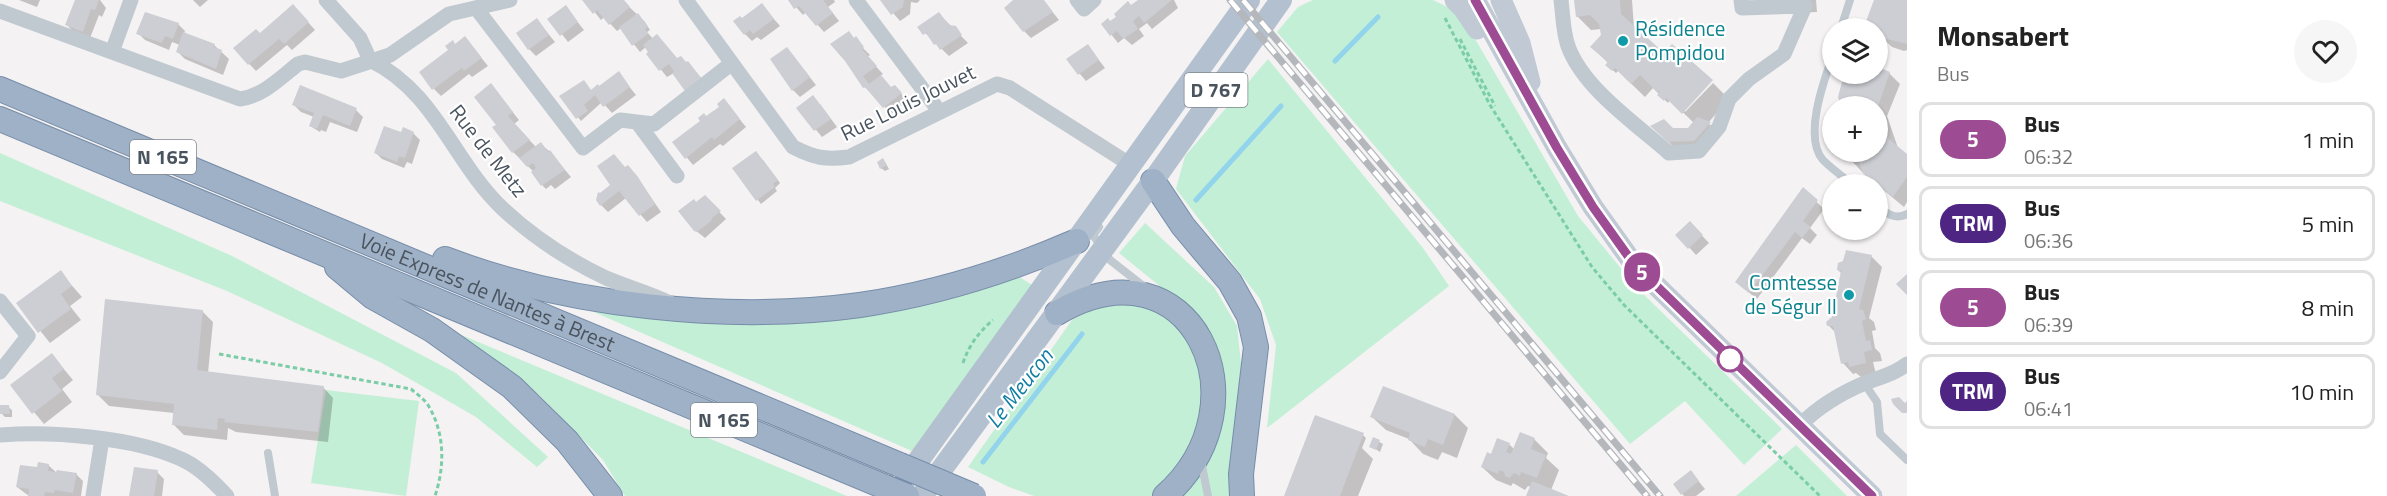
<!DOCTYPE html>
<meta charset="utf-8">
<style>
body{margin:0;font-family:"Titillium Web",sans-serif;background:#f6f6f6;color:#222;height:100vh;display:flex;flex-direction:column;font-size:22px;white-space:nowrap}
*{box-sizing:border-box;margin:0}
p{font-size:20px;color:#767676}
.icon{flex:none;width:33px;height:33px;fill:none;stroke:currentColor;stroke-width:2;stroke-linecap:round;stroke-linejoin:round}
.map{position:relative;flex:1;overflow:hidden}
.drawer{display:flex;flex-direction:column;background:#fff;width:480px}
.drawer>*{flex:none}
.badge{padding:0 12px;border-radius:20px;font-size:21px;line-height:39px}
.buttons{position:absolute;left:1822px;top:18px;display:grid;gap:12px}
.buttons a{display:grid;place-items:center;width:66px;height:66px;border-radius:50%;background:#fff;box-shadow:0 2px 4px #0004;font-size:30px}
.map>.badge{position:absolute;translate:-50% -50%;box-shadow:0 0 0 3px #fff}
.round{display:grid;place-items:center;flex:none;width:63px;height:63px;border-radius:32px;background:#f6f6f6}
.headline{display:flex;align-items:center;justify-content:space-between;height:102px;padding:0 30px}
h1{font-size:28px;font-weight:700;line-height:45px}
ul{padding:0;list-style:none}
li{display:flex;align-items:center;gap:18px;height:75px;margin:0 12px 9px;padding:0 18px;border:3px solid #e0e0e0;border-radius:12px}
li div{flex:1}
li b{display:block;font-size:22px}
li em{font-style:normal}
li .badge{min-width:66px;font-weight:700;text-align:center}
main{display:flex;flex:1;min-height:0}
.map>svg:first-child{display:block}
</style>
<main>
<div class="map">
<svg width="1907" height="496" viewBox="0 0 1907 496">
<rect width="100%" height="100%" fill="#f4f2f2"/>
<path fill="#c3efd6" d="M1313,0H1433L1460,13L1578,216L1637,288L1782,429L1744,465L1685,401L1630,444L1277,32L1298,7Z
M1268,59L1423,248L1449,286L1267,428L1276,345L1260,299L1176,189L1185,156Z
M0,153L232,256L456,373L548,457L537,467L476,417L382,363L227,291L0,201Z
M1145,223L1214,287L1237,326L1242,373L1232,496H1034L1009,487L968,467L1072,320C1099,303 1123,300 1153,308L1167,292L1119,253Z
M1018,276L1035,287L912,451L587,309L691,317Z
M452,331L847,496H625L603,460L539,395L450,332Z
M326,390L419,401L406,496L311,483Z
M1796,445L1847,496H1736Z"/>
<path fill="#0003" d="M19,0H40L37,7Z
M76,0H100L106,8L102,17L99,15L90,38L74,32L67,25Z
M193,0H208L200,7Z
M585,0H622L645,22L650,30L647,32L653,39L678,60L688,63L708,86L674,73L667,77L648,54L650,53L646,47L640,52L621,28L617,31L604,17L601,20Z
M790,0H834L835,2L828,7L839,21L824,32L806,12L803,15Z
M882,0H920L917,3L911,2L910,14L900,21Z
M1016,0H1043L1059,20L1031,38L1024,31Z
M1144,0H1174L1178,8L1152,29L1147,23L1139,29L1144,36L1132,45L1124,38L1118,43L1103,24L1111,22Z
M1575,0H1632L1634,28L1664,55L1685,112L1713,83L1729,99L1708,123L1717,131L1701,148L1676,149L1659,133L1689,129L1694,123L1670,100L1668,103L1653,88L1645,97L1618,71L1616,73L1607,65L1609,64L1592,47L1602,36L1601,29L1591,30L1577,16Z
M1761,0H1816L1817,12L1775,14Z
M1875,0H1907V50L1904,51L1892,47L1878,34V28H1872L1867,23Z
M762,5L780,26L761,40L757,37L752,41L745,34L742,20Z
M567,9L584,30L568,42L550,19Z
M300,13L315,30L292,50L287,45L256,71L235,49Z
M939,14L968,43L949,56L920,28Z
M537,20L555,42L536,56L529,49Z
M178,24L185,31L184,34L214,45L229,59L223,75L185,59L178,52L180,45L172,42L169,50L145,40L138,33Z
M465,38L488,66L472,77L469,74L441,96L434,89L456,45Z
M855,40L870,55L867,57L883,74L880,76L892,89L895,87L908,101L891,114L870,90L864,87Z
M1088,46L1105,68L1086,81L1068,60Z
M796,60L816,85L800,97L793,90Z
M1878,69L1889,73L1900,84L1887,116L1898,148L1907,155V202L1904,207L1864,174L1850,159L1848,152H1878V106H1842L1839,97L1847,74H1878Z
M618,73L636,95L612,113L602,102L581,121L561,96L600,88Z
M491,85L519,120L514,124L536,147L541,144L550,152L571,177L555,189L551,185L546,189L543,186L534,172L513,152L494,128L498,125Z
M724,100L746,127L723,146L720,144L693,165L674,142L721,107Z
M820,104L837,127L822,137L798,108Z
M294,105L356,110L363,117L357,132L330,122L326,132L321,130L320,132L310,126L314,117L301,112Z
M413,133L420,140L412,164L407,162L404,168L382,159L375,152L402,134Z
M763,160L780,183L775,188L777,191L761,204L734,169Z
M886,164L889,169L885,171L881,168Z
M626,168L635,174L661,212L647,222L626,198L608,212L601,205V194L613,185Z
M1804,190L1824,209L1810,228L1817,235L1810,244L1802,238L1757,299L1736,282Z
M705,197L726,219L705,238L695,230L696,204Z
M1690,223L1709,243L1696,255L1678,235Z
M1871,256L1882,267L1869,318L1874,322L1876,330L1872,331L1875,348L1880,353L1882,361L1873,362L1876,374L1861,377L1856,373L1853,374L1843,363L1836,333L1829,326L1833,318L1842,274L1838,270Z
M60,272L82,297L70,306L81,320L50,343L18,303Z
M202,311L213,322L208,373L323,387L333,398L328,442L236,432L228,428L227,440L184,435L173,424L174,413L109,406L98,395Z
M52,355L73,380L62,389L72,402L44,424L12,386Z
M8,407L12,410V417H5L2,414Z
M1455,415L1468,428L1457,458L1442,452L1438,460L1423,454L1409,439L1386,430L1372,417Z
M1315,417L1363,435L1366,438L1362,448L1373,459L1358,496H1285Z
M1374,439L1383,444L1380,452L1371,446Z
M1534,439L1548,453L1546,458L1559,470L1551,490L1565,496H1527L1531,487L1528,486L1525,490L1513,483L1511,486L1496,480L1482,467L1492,456L1509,444L1515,450Z
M48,465L58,474H76L83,481L81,496H29L17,487L38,469Z
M157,472L164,479L162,496H130Z
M1691,472L1705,489L1696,496H1684L1675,484Z"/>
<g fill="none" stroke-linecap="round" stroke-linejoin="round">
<path stroke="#91d4eb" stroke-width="5" d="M1335,61L1378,17
M1196,200L1281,106
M983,462L1082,334"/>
</g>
<path fill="#ccced4" d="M75,0H99L95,10L91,9L83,32L65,25Z
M582,0H624L630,7L609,25L597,10L593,14Z
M788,0H823L833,13L816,26L799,6L794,9Z
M880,0H904L903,7L891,15Z
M1013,0H1044L1053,12L1023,32L1004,8Z
M1138,0H1172L1144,23L1139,16L1133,21L1138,29L1123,39L1117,31L1110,36L1101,24L1108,18L1110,21L1116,17L1114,14L1128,1L1131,5Z
M1574,0H1620L1621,14L1661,50L1657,56L1659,58L1672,44L1713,80L1682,114L1666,98L1664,101L1657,95L1660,92L1656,91L1640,75L1631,84L1615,68L1612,71L1605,65L1608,62L1590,47L1601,35L1599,24L1590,15L1576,17Z
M1874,0H1907V44L1879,37L1882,30L1865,24Z
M762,3L774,19L753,34L750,30L744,35L733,21L740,16L742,18Z
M293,4L309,22L284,44L279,39L248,65L233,48L256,29L260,33Z
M566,5L578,22L560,36L547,19Z
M145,12L179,23L173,39L165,36L162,43L136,34Z
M939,12L949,25L956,26L962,35L940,50L936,44L934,45L926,33L923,35L917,27Z
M638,13L648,27L645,29L648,34L632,46L619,27Z
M537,18L549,35L528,50L516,33Z
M849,31L854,38L856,36L864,47L862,49L877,66L863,76L869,84L881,75L891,87L895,85L902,93L883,108L865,87L863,88L845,61L830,44Z
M183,32L215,44L214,47L222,50L216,69L176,52Z
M657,34L677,58L681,56L686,62L688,61L702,79L685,91L672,73L674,71L669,64L659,71L646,54L648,52L643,45Z
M465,36L482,58L464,71L462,68L432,90L419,72L448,50L445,46L453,40L455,44Z
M1088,44L1099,60L1078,75L1066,59Z
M787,47L810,77L792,91L770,59Z
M1878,67L1890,72L1878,106H1841L1838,97L1844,74H1878Z
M619,71L630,87L603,107L595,95L584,105L588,111L576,119L559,96L584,80L591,90L598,84L599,86Z
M491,83L513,112L508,116L530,140L512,153L492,127L496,125L474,97Z
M300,85L357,108L350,126L323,115L317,129L309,126L314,113L292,105Z
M813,95L831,119L814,131L796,108Z
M724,98L740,119L714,140L712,137L685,159L672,142L700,121L698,118L704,113L706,116L719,107L717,104Z
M1878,108L1889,139L1907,154V177L1893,197L1863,173L1859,162H1850L1848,159L1851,155L1848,156L1846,152H1878Z
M1697,117L1711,122L1694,141L1668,142L1650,126L1664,119L1673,128H1688Z
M384,126L401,132L403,127L414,132L405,158L399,156L397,162L374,153Z
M541,142L548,152L550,150L565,170L541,186L531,172L536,168L533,163L527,167L519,158Z
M756,151L778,180L773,184L775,187L756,201L732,168Z
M614,154L625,167L628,165L638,177L655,204L639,216L619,191L600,206L596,200L598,192L600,193L610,185L597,166Z
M883,158L887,165L880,169L877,162Z
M1803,187L1818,200L1803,221L1811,227L1802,238L1795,232L1749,293L1735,282Z
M705,195L721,211L712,218L711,221L697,232L694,231L678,211L694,199L696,202Z
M1690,221L1703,235L1688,249L1675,235Z
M1846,250L1872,255L1859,309L1863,310L1866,319L1862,321L1866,341L1870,340L1872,350L1864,352L1866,363L1849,367L1848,362L1841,364L1833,326H1827L1826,322L1832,317L1841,271L1837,270L1838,263L1843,261Z
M61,270L72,286L61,294L71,309L38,333L16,303Z
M1907,274V295L1896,284Z
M105,299L203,310L197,370L324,386L318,432L224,422L225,419L218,418L217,430L172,425L174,404L96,395Z
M52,353L64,369L52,378L62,391L32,414L10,385Z
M1383,386L1455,414L1443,445L1428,439L1425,447L1408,440L1410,433L1370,417Z
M1899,397L1905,403L1907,401V413H1902L1893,404L1891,399Z
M0,405H9L10,414H0Z
M1315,415L1364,433L1340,496H1284Z
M1520,432L1535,438L1531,449L1546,455L1537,478L1521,472L1520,476L1514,473L1509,478L1505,476L1504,472L1499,470L1498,474L1481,467L1487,452L1491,454L1497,438L1510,443L1506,452L1511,454Z
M1373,437L1380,440L1376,450L1369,447Z
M38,462L49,464L48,471L56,472L57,470L77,473L73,493L55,490L54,493L45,492L44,496H28L29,489L16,487L20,465L37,467Z
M134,467L158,470L154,496H129Z
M1691,470L1699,481L1681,495L1673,484Z
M1532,481L1569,496H1526Z"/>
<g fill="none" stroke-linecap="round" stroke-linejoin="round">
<defs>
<g id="trunk">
<path id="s1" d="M0,89L900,465"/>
<path d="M0,119L885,487"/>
<path d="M1153,181L1183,226L1230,282L1249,316L1256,347L1241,474L1242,496"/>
<path d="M445,259C568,306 729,323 860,305C935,294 1008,271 1077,241"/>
<path d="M337,267L373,297L432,330L512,387L567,441L610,496"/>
<path d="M1057,313C1190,234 1270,403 1165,496"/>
</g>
</defs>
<use href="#trunk" stroke="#768daa" stroke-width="26"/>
<path stroke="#7bcda8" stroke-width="3" stroke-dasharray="4.5 3" stroke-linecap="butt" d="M1445,18L1490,105L1592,267L1624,305L1820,496
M1460,39L1495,106
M219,354L411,389C417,394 424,399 428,405C445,433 445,466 435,496
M963,363C969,345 979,332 993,320"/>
<path stroke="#c0c8d0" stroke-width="8" d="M1841,28L1850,0
M1833,55C1824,80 1803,137 1823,160C1832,169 1843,177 1852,184
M1878,206C1887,214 1895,220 1907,214
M1099,227L1093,235L1110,260L1147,289
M1864,383L1877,402L1880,434L1907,460
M268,453L275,496
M1201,461L1208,496"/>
<path stroke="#c0c8d0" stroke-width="15" d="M326,0L360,38L370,60C436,92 453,162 503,209C534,238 568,260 606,278C627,287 649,293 670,303
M686,0L793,147C815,158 825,160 849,157L997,84L1010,88L1131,165
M856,0L939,111
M1077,0L1084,9L1094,0
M1561,0C1563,15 1563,32 1568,46C1583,88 1636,124 1669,153L1699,151L1719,127L1729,99L1749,79L1784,54L1805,6L1742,8L1741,0
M476,8L583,148L620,120L654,124L732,63
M0,11L240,99C263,96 280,78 298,64L305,62L341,71L390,55L449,14L510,0
M112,52L131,0
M637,122L677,176
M0,301L28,336L0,372
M1799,426C1818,407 1841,393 1865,383C1880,377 1895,374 1907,364
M0,435C52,431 133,437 181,459C198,466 214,482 227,496
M93,496L102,439"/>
<path stroke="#c0c9d4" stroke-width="21" d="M1455,0L1463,8L1477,29
M1475,0L1557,148L1593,207L1633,263L1872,496
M1501,0L1520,43L1530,82"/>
<path stroke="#b3c0cf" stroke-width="22" d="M893,496L1249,0
M922,496L1153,181L1281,0"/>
<use href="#trunk" stroke="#9fb1c6" stroke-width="24"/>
<defs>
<path id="rail" d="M1230,0L1647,496
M1243,0L1660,496"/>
</defs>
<use href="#rail" stroke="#b4b7bc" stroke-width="7"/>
<use href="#rail" stroke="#fff" stroke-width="4.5" stroke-dasharray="14" stroke-linecap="butt"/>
<defs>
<path id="trunk-bridge" d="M900,465L974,496
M885,487L907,496"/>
</defs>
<use href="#trunk-bridge" stroke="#768daa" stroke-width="26" stroke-linecap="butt"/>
<use href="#trunk-bridge" stroke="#9fb1c6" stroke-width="24"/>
</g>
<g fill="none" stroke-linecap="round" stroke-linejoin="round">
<defs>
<path id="line" d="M1475,0L1557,148L1593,207L1633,263L1872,496"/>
</defs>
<use href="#line" stroke="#fff" stroke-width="14"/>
<use href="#line" stroke="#9d4c94" stroke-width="9"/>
</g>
<g fill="#0f9aa8" stroke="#fff" stroke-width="2">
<circle cx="1623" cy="41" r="6"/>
<circle cx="1849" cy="295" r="6"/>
</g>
<circle fill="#fff" stroke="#9d4c94" stroke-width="3" cx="1730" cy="359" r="12"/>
<g text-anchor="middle" stroke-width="4.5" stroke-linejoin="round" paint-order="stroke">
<g fill="#fff" stroke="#80878f" stroke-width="1.5">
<rect x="1184.5" y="73" width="63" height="34" rx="4.5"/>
<rect x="130" y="140" width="66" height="34" rx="4.5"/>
<rect x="691" y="403" width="66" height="34" rx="4.5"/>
</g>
<g font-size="20" font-weight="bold" fill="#4a545f">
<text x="1216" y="97">D 767</text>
<text x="163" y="164">N 165</text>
<text x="724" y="427">N 165</text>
</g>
<g font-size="21" fill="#0d838f" stroke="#fff" text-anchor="start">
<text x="1635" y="36">Résidence<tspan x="1635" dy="24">Pompidou</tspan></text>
<text x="1837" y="290" text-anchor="end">Comtesse<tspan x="1837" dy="24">de Ségur II</tspan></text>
</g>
<g font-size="21" fill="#4a545f" stroke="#fff">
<text transform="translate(908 103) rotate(-26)" y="7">Rue Louis Jouvet</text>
<text transform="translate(488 151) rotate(52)" y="7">Rue de Metz</text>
<text dy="7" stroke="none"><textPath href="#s1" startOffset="528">Voie Express de Nantes à Brest</textPath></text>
</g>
<g font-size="22" font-style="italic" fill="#107ea3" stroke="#fff">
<text transform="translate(1019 388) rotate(-52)" y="8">Le Meucon</text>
</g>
</g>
</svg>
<div class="buttons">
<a><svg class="icon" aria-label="layers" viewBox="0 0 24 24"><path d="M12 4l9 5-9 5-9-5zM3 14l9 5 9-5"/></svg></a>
<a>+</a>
<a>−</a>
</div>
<b class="badge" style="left:1642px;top:272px;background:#9d4c94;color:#fff">5</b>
</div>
<section class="drawer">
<div class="headline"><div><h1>Monsabert</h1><p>Bus</p></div><a class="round"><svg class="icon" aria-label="heart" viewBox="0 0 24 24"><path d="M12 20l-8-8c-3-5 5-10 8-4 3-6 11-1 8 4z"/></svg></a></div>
<ul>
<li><span class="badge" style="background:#9d4c94;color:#fff">5</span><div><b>Bus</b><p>06:32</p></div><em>1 min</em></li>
<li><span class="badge" style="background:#4e2583;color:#fff">TRM</span><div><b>Bus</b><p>06:36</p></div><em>5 min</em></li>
<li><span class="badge" style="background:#9d4c94;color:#fff">5</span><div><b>Bus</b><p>06:39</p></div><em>8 min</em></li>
<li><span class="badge" style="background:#4e2583;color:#fff">TRM</span><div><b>Bus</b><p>06:41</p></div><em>10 min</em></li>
</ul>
</section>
</main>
